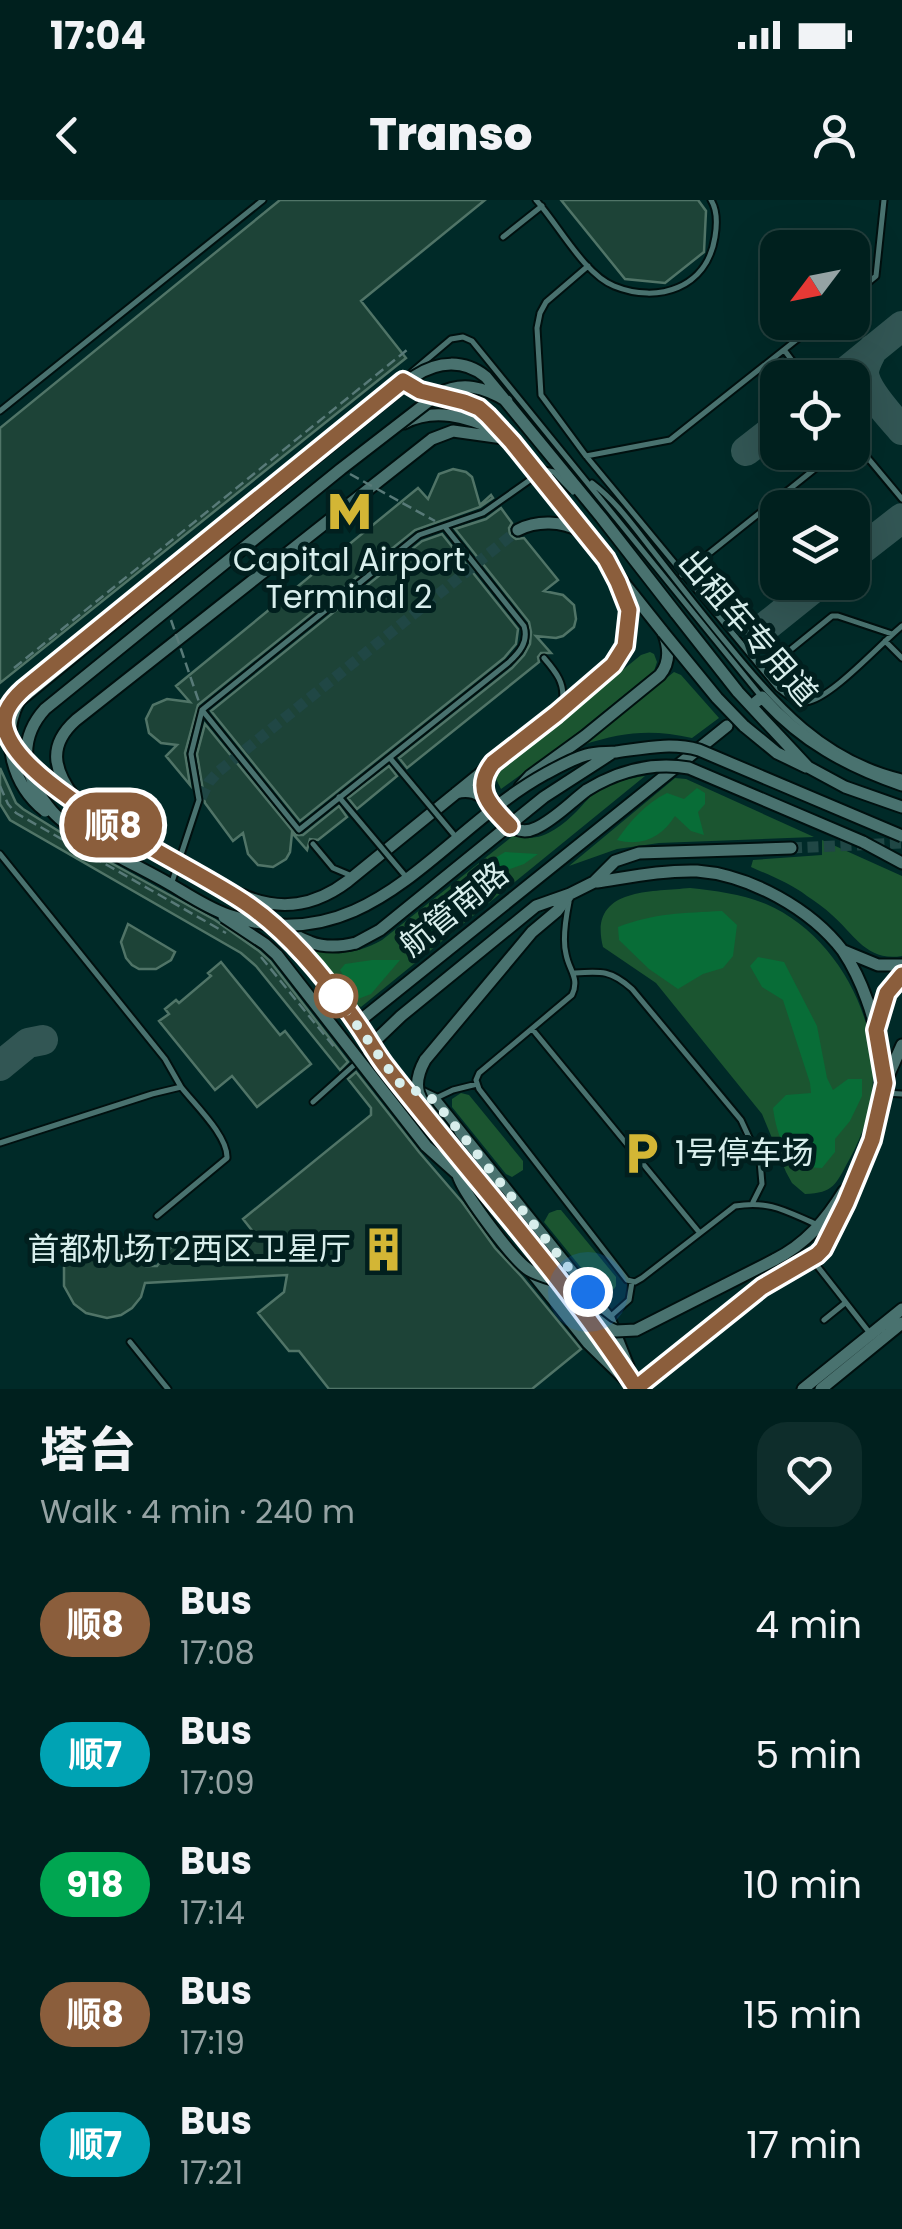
<!DOCTYPE html>
<meta charset="utf-8">
<style>
body{margin:0;font-family:Poppins,"Noto Sans SC",sans-serif;background:#0e2d2b;color:#f1f3f6;height:100vh;display:flex;flex-direction:column;font-size:38px;white-space:nowrap}
*{box-sizing:border-box;margin:0}
p{font-size:32px;color:#95a3a4}
.icon{flex:none;width:55px;height:55px;fill:none;stroke:currentColor;stroke-width:2;stroke-linecap:round;stroke-linejoin:round}
.map{position:relative;height:1189px;overflow:hidden}
.panel{display:flex;flex-direction:column;background:#00201e;flex:1}
.panel>*{flex:none}
.badge{padding:0 20px;border-radius:32px;font-size:35px;line-height:65px}
.needle{width:65px;rotate:238deg}
.tools{position:absolute;left:760px;top:30px;display:grid;gap:20px}
.tools a{display:grid;place-items:center;width:110px;height:110px;border-radius:20px;background:#00201e;box-shadow:0 10px 40px #0002,0 0 0 2px #223e3c;font-size:50px}
.you{position:absolute;width:50px;height:50px;margin:-25px;border:8px solid #fff;border-radius:50%;background:#1a73e8;box-shadow:0 0 0 15px #1a73e833}
.map>.badge{position:absolute;translate:-50% -50%;box-shadow:0 0 0 5px #fff}
.round{display:grid;place-items:center;flex:none;width:105px;height:105px;border-radius:30px;background:#0e2d2b}
.headline{display:flex;align-items:center;justify-content:space-between;height:170px;padding:0 40px}
h1{font-size:48px;font-weight:800;line-height:75px}
ul{padding:0;list-style:none}
li{display:flex;align-items:center;gap:30px;height:130px;padding:0 40px}
li div{flex:1}
li b{display:block;font-size:38px}
li em{font-style:normal}
li .badge{min-width:110px;font-weight:700;text-align:center}
.status{display:flex;justify-content:space-between;align-items:center;height:70px;padding:0 50px;background:#00201e;direction:ltr}
.status svg{height:28px;fill:currentColor}
header{display:flex;justify-content:space-between;align-items:center;height:130px;padding:0 40px;background:#00201e;font-size:45px;font-weight:800}
.map>svg:first-child{display:block}
</style>
<div class="status"><b>17:04</b><svg viewBox="0 0 49 12"><path d="M0 12V9h3v3zM5 12V6h3v6zM10 12V3h3v9zM15 12V0h3v12zM26 1h20v11H26zM47 4h2v5h-2z"/></svg></div>
<header><svg class="icon" aria-label="back" viewBox="0 0 24 24"><path d="M15 5l-7 7 7 7"/></svg>Transo<svg class="icon" aria-label="person" viewBox="0 0 24 24"><circle cx="12" cy="8" r="4"/><path d="M4 21q1-7 8-7t8 7"/></svg></header>
<div class="map">
<svg width="902" height="1189" viewBox="0 0 902 1189">
<rect width="100%" height="100%" fill="#002a28"/>
<path fill="#1b5530" d="M650,452L654,454L657,462L654,471L567,541L501,589L496,579V573L641,455Z
M674,472L681,475L719,518L692,538C651,529 623,532 583,545Z
M645,576L361,807L353,802L315,752L316,749C344,755 358,753 382,740L514,635C538,645 560,628 577,611C584,604 590,595 600,589C613,582 630,578 645,576Z
M675,578L686,579L814,637L659,643L617,649L569,666Z
M822,640L902,676V756C867,762 855,735 832,715C825,708 816,702 807,696C790,683 771,676 751,667L753,660L822,655Z
M690,688C716,691 742,694 766,704C829,731 873,804 873,871C874,902 864,933 849,960C836,984 834,993 805,994L792,983L786,972L762,914L656,783L603,747C588,688 649,692 690,688Z
M461,893L469,895L523,961V970L512,977L506,974L452,907V899Z
M557,1010H561L616,1077V1086C613,1092 606,1094 600,1091L544,1022L549,1013Z"/>
<path fill="#086d37" d="M697,588L705,593V604L698,612L704,635L691,631L675,616C662,637 642,647 617,640C631,620 645,604 667,593L684,599Z
M505,652L538,654L524,664L488,677L416,752L405,744L403,736C430,702 468,674 505,652Z
M722,711L737,725L733,756L723,768L703,774L678,789L649,769L619,740L618,727C654,713 684,713 722,711Z
M758,757L784,762L817,826L827,878L833,890L848,879H862V896L850,921L835,939V952L822,968C788,968 777,938 773,908L786,895L811,893L810,883L783,800L762,787L750,766Z
M372,760H400L371,794L358,799L340,770L345,764Z"/>
<g fill="none" stroke-linecap="round" stroke-linejoin="round">
<path stroke="#325654" stroke-width="30" d="M873,149C869,157 864,165 864,173C865,190 891,217 902,230
M838,178L902,126
M746,251L778,226
M852,357L902,318
M760,431L821,382
M0,866L28,843L43,840"/>
</g>
<path fill="#1d4337" stroke="#507467" stroke-width="2.5" d="M280,0H485L361,101L406,158L0,483V228Z
M561,0H698L706,11L704,52L665,83L625,79Z
M453,269L466,272L472,277L480,305L491,295L493,298L480,307L415,330L198,505L185,553L190,585L166,556L177,545L161,543L149,533L146,519L153,505L167,499L190,502L176,486L418,288L428,299L439,274Z
M501,308L512,323L509,328L510,335L516,339L524,338L558,380L544,391L563,395L574,405L576,419L574,427L563,436L556,438L536,436L551,453H541L538,457L539,462L407,568L399,558L512,468L524,455L530,444L531,432L529,422L455,329L486,319Z
M442,334L518,429L516,444L504,458L300,621L211,511L422,341Z
M205,524L296,635H303L339,606L347,617L318,640L310,639L307,650L292,633L290,652L286,659L273,667L258,665L248,654L243,633L233,641L205,603L197,554Z
M389,566L397,576L357,609L348,598Z
M0,568L16,603L23,609L102,658L215,720L259,751L270,761L348,862L340,870L256,766L241,753L10,620L0,604Z
M128,724L175,752L171,760L156,769H139L132,765L126,758L121,742Z
M221,762L280,835L285,831L311,864L257,907L232,876L215,890L159,821L169,814L165,809L176,800L179,803L211,776L208,773Z
M356,872L419,952L462,1002L495,1048L522,1077L581,1149L532,1189H329L299,1151H289L258,1113L284,1092L287,1075L145,1083L141,1097L132,1108L121,1115L107,1118L86,1113L74,1104L64,1086V1067L75,1047L91,1037L112,1035L126,1041L138,1051L146,1066H157L174,1043L258,1038L243,1019L371,915V908L348,879Z"/>
<g fill="none" stroke-linecap="round" stroke-linejoin="round">
<path stroke="#204745" stroke-width="11" stroke-dasharray="11 5.5" stroke-linecap="butt" d="M201,598L209,582L219,571L518,330
M791,648L902,643"/>
<defs>
<path id="service" d="M536,0C558,24 584,74 614,86C658,104 707,88 715,37C717,25 718,11 711,0
M503,37L542,6
M588,66L546,102L540,113L537,128L541,195L586,256L778,488C786,494 795,503 806,502C831,499 881,443 902,426
M852,96L876,76L884,0
M785,151L805,178
M412,172L451,139L463,137L472,141L760,495
M0,211L263,0
M852,239L902,299
M586,256L670,240L819,122
M592,283C616,301 634,327 653,351C678,383 703,415 729,446C777,505 825,559 902,577
M682,375L836,252
M885,441L902,458
M544,458C556,472 566,484 562,503
M779,459L832,416H838L892,434
M313,644L333,668L352,676
M0,654L165,859L181,887
M569,702C566,717 562,739 566,754C569,771 580,778 572,795L479,873L476,880L479,889L627,1080L635,1082L642,1078L735,1006C771,1000 787,1012 818,1025
M574,773C601,771 611,770 632,789L741,920L760,961L762,984L753,1002
M533,830L699,1032
M885,893L902,894
M434,899L453,890L477,884
M313,902L371,850
M0,943L152,894L181,887C195,905 228,936 227,958L157,1016
M811,1058L869,1132
M611,1116L629,1100L632,1082
M824,1120L845,1103
M130,1142L168,1189"/>
<path id="tertiary" d="M399,183L403,181L420,191L464,202L485,213L512,242L663,432C669,447 671,462 660,475L585,536L530,576L520,587
M404,223C435,207 466,217 497,230
M518,330C537,320 562,321 580,331
M675,412L738,492L808,567L845,587L902,607
M44,473L11,502L4,522C20,592 155,646 213,681C244,700 277,730 310,742C325,748 340,747 356,743
M756,502L762,497C801,541 847,566 902,585
M744,526L777,553L806,567
M456,593C496,581 501,645 536,628C554,620 571,602 587,590
M74,597C53,569 48,545 76,520L432,239L453,231L503,238
M863,642L902,663
M597,682C630,677 664,670 697,671C750,675 811,709 843,751C853,766 861,783 867,800C877,826 880,855 885,883
M242,695C281,712 315,706 348,681L610,468L623,451L628,434L629,410L620,385
M277,730L311,765L357,823L385,865L425,913
M844,751L878,765H902
M357,823L727,526
M876,826L887,793L902,775
M374,848L377,839L401,816L536,706L570,694L594,682L615,661L639,653L791,648
M425,860L532,732L557,711L570,694
M400,887L407,914L414,926
M411,888L434,899L609,1118L628,1166
M452,947L485,988
M774,1060C806,1044 826,1020 844,991
M529,1069L588,1143L625,1179
M587,1115L636,1189
M636,1188L762,1087L817,1055L823,1049L846,1003L868,950L885,883L902,845
M803,1189L902,1109
M821,1189L902,1123"/>
</defs>
<use href="#service" stroke="#00100f" stroke-width="9"/>
<use href="#tertiary" stroke="#00100f" stroke-width="15"/>
<path stroke="#587a78" stroke-width="2.5" stroke-dasharray="10 5" stroke-linecap="butt" d="M14,468L407,150"/>
<use href="#service" stroke="#49726f" stroke-width="5"/>
<use href="#tertiary" stroke="#49726f" stroke-width="11"/>
<defs>
<path id="service-bridge" d="M202,510L299,630L508,463C519,453 529,442 524,426L445,327
M390,558L455,636
M339,597L407,678
M172,682L199,600L191,554L202,510L419,335L483,313L544,270L554,272L573,292"/>
<path id="tertiary-bridge" d="M507,201C484,187 462,181 438,194L341,269L45,509C15,542 25,580 52,611C76,638 135,664 168,683C187,694 207,708 228,715C369,763 438,633 545,574C558,567 572,559 586,555C596,552 606,553 616,552C645,548 671,542 699,550L902,636
M663,432L717,498L744,526
M587,590C618,571 653,562 689,568L863,642
M45,611C12,585 0,538 19,501L415,176C438,161 464,159 486,177L601,317L675,412
M224,717L265,744L277,755L426,946L455,972L479,984L496,996L594,1117L607,1127L616,1131L636,1130L774,1060
M356,743L380,730L544,597L612,553
M425,860C405,896 429,907 447,934C455,948 453,964 459,978C466,996 514,1061 529,1070C539,1076 554,1079 565,1083"/>
</defs>
<use href="#service-bridge" stroke="#00100f" stroke-width="9" stroke-linecap="butt"/>
<use href="#tertiary-bridge" stroke="#00100f" stroke-width="15" stroke-linecap="butt"/>
<path stroke="#587a78" stroke-width="2.5" stroke-dasharray="10 5" stroke-linecap="butt" d="M350,274L435,321
M171,420L199,502
M0,586L8,604L16,613L226,733
M261,757L335,848"/>
<use href="#service-bridge" stroke="#49726f" stroke-width="5"/>
<use href="#tertiary-bridge" stroke="#49726f" stroke-width="11"/>
</g>
<g fill="none" stroke-linecap="round" stroke-linejoin="round">
<defs>
<path id="line" d="M510,626C491,606 472,590 493,563L556,514L613,465L625,446L629,410L618,382L606,359L512,242L488,216L479,208L464,202L420,191L403,181L24,489C14,498 1,512 5,528C20,590 192,665 247,704C291,734 329,782 359,826C368,839 375,852 384,864C468,973 562,1073 636,1188L762,1087L817,1055L823,1049L846,1003L872,940L885,883L876,830L887,793L902,775"/>
</defs>
<use href="#line" stroke="#fff" stroke-width="22"/>
<use href="#line" stroke="#8b5e3c" stroke-width="15"/>
<path stroke="#d8eeec" stroke-width="10" stroke-dasharray="0 18" d="M336,796L398,882L434,900L588,1092"/>
</g>
<defs>
<symbol id="metro-bare" viewBox="-9 -9 18 18"><path d="M-5.5 5V-5H-3L0 0L3-5H5.5V5H3V-.5L0 4L-3-.5V5Z" fill="#d3b635" stroke="#011f1e" stroke-width="2.5" paint-order="stroke"/></symbol>
<symbol id="parking-bare" viewBox="-9 -9 18 18"><path d="M-3.5-5.5H1a3.5 3.5 0 0 1 0 7H-1V5.5H-3.5ZM-1-3.4V-.6H.8a1.4 1.4 0 0 0 0-2.8Z" fill="#d3b635" stroke="#011f1e" stroke-width="2.5" paint-order="stroke"/></symbol>
<symbol id="building-bare" viewBox="-9 -9 18 18"><path d="M-4-6H4V6H1V3H-1V6H-4ZM-2.5-4.3h1.7v1.8h-1.7ZM.8-4.3h1.7v1.8H.8ZM-2.5-1h1.7V.8h-1.7ZM.8-1h1.7V.8H.8Z" fill="#d3b635" stroke="#011f1e" stroke-width="2.5" paint-order="stroke"/></symbol>
</defs>
<g fill-rule="evenodd">
<use href="#metro-bare" x="318" y="280" width="63" height="63"/>
<use href="#parking-bare" x="610" y="922" width="63" height="63"/>
<use href="#building-bare" x="352" y="1018" width="63" height="63"/>
</g>
<circle fill="#fff" stroke="#8b5e3c" stroke-width="5" cx="336" cy="796" r="20"/>
<g text-anchor="middle" stroke-width="10" stroke-linejoin="round" paint-order="stroke">
<g font-size="32" fill="#d8eeec" stroke="#011f1e">
<text x="349" y="371">Capital Airport<tspan x="349" dy="37">Terminal 2</tspan></text>
<text x="675" y="964" text-anchor="start">1号停车场</text>
<text x="351" y="1060" text-anchor="end">首都机场T2西区卫星厅</text>
</g>
<g font-size="32" fill="#d8eeec" stroke="#011f1e">
<text transform="translate(748 428) rotate(49)" y="11">出租车专用道</text>
<text transform="translate(454 709) rotate(-39)" y="11">航管南路</text>
</g>
</g>
</svg>
<div class="tools">
<a><svg class="needle" viewBox="-14 -14 28 28"><path d="M0-13l5 13h-10z" fill="#e53935"/><path d="M0 13l5-13h-10z" fill="#95a3a4"/></svg></a>
<a><svg class="icon" aria-label="locate" viewBox="0 0 24 24"><circle cx="12" cy="12" r="6"/><path d="M12 2v4M12 18v4M2 12h4M18 12h4"/></svg></a>
<a><svg class="icon" aria-label="layers" viewBox="0 0 24 24"><path d="M12 4l9 5-9 5-9-5zM3 14l9 5 9-5"/></svg></a>
</div>
<div class="you" style="left:588px;top:1092px"></div>
<b class="badge" style="left:113px;top:625px;background:#8b5e3c;color:#fff">顺8</b>
</div>
<section class="panel">
<div class="headline"><div><h1>塔台</h1><p>Walk · 4 min · 240 m</p></div><a class="round"><svg class="icon" aria-label="heart" viewBox="0 0 24 24"><path d="M12 20l-8-8c-3-5 5-10 8-4 3-6 11-1 8 4z"/></svg></a></div>
<ul>
<li><span class="badge" style="background:#8b5e3c;color:#fff">顺8</span><div><b>Bus</b><p>17:08</p></div><em>4 min</em></li>
<li><span class="badge" style="background:#00a3b4;color:#fff">顺7</span><div><b>Bus</b><p>17:09</p></div><em>5 min</em></li>
<li><span class="badge" style="background:#00a651;color:#fff">918</span><div><b>Bus</b><p>17:14</p></div><em>10 min</em></li>
<li><span class="badge" style="background:#8b5e3c;color:#fff">顺8</span><div><b>Bus</b><p>17:19</p></div><em>15 min</em></li>
<li><span class="badge" style="background:#00a3b4;color:#fff">顺7</span><div><b>Bus</b><p>17:21</p></div><em>17 min</em></li>
</ul>
</section>
